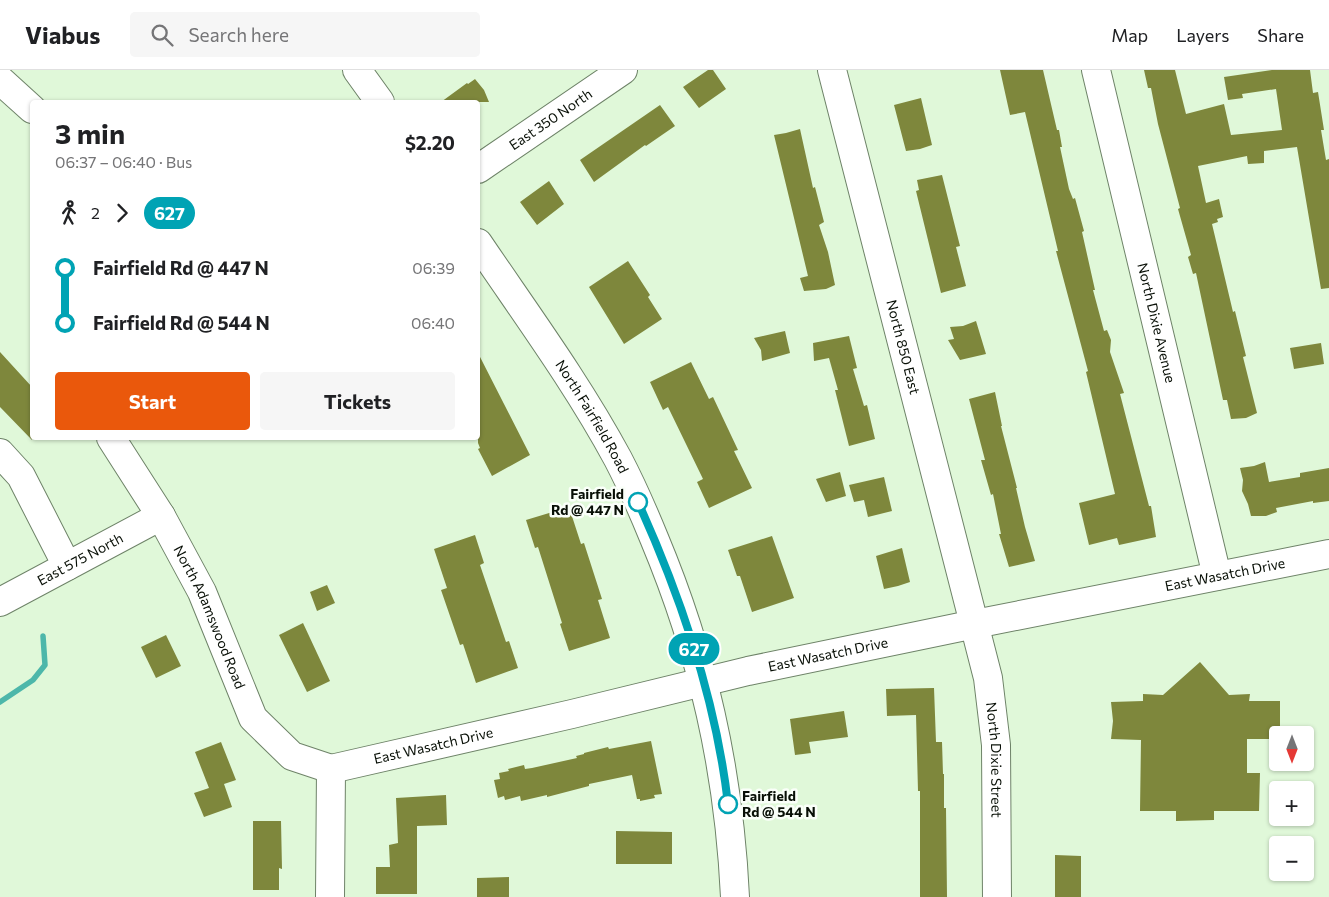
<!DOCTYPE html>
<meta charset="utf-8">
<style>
body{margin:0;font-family:Commissioner,sans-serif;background:#f6f6f6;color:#202124;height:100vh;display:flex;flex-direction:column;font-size:19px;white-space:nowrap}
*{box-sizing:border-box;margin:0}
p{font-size:16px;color:#757577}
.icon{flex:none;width:28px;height:28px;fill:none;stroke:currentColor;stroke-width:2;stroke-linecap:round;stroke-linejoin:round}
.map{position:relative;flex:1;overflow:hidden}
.panel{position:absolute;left:30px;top:30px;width:450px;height:340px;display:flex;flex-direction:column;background:#fff;border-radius:5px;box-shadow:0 1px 4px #0004}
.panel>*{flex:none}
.badge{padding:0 10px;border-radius:16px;font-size:18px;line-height:32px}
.needle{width:32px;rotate:180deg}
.buttons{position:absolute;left:1269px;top:656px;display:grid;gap:10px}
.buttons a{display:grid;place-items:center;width:45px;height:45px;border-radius:5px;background:#fff;box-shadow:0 1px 4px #0004;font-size:25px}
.map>.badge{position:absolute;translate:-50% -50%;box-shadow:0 0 0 2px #fff}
.legs{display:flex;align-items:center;gap:8px;height:55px;padding:0 25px;font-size:16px}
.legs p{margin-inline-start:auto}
.headline{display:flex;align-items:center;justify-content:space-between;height:85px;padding:0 25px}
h1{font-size:28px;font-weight:700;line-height:38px}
.action{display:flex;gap:10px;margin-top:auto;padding:10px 25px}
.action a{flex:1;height:58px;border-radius:5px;background:#ea580c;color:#fff;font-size:20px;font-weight:700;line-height:58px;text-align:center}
.action a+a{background:#f6f6f6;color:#202124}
ul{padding:0 25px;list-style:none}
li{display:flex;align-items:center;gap:18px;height:55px;font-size:19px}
li i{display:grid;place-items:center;width:8px;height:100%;margin:0 6px;background:currentColor}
li i::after{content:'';width:12px;height:12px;margin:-6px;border:4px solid;border-radius:50%;background:#fff}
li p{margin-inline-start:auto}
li:first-child i{background:linear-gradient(#0000 50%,currentColor 0)}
li:last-child i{background:linear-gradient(currentColor 50%,#0000 0)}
header{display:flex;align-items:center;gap:30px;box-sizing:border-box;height:70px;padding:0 25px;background:#fff;border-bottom:1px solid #e0e0e0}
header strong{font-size:24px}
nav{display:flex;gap:28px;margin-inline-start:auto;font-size:18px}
.search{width:350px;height:45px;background:#f6f6f6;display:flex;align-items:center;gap:12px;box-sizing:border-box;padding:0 18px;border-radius:5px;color:#757577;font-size:19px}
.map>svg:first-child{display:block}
</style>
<header>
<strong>Viabus</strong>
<div class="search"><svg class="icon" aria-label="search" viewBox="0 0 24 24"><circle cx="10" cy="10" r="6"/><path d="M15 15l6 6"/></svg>Search here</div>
<nav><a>Map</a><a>Layers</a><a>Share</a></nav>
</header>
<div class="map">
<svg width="1329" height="827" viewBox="0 0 1329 827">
<rect width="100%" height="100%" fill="#e0f8d9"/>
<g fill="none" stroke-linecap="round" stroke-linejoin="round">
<path stroke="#4db7aa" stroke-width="5.5" d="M0,632L33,610L45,595L43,566"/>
</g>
<path fill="#7e873c" d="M708,0H713L726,19L699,38L683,17Z
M1000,0H1043L1057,60H1059L1062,77H1060L1069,119L1073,129L1075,128L1084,161L1082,162L1095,220H1093L1104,261L1107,260L1111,270L1110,282L1124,323L1120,324L1149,436H1151L1156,467L1119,475L1117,468L1089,475L1079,433L1115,424L1086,302L1088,301L1056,181H1058L1025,42L1010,45Z
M1144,0H1175L1186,44L1224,34L1231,65L1282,60L1276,19L1242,24L1243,28L1228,30L1224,7L1272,0H1310L1313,23L1318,22L1324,60H1321L1326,90L1329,89V218L1321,219L1297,77L1264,81V93L1248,94L1247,86L1198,96L1206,133L1219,129L1223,147L1217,149L1218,152L1212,154L1233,242L1235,241L1246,286L1243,287L1257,343L1246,348L1231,349L1227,330H1223L1196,203L1193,204L1188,187L1191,185L1178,139L1180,138L1158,54L1151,18H1148Z
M475,9L484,20L489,32H441L467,13L468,14Z
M921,28L932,75L920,79L906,81L894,35Z
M660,35L675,56L646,76L645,75L594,112L580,90Z
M800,59L813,118L815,117L824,152L819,155L828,182L835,215L826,219L804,221L800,208L808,206L774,65L786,63Z
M942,105L960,176L956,177L966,216L941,223L916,121L919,120L917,110Z
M549,111L564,134L537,155L520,132Z
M628,191L650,225L648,227L662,249L624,274L589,217Z
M976,251L986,284L960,290L948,270L954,269L950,257L963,256Z
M785,261L790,283L762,291L761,280L754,268Z
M849,266L857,298L853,299L864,336L867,335L875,369L849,376L835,320H838L829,288L814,291L813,273Z
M1321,273L1324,294L1294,299L1290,278Z
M0,282L32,317V370L0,337Z
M478,283L530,385L492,406L478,379L480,378L478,373Z
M691,292L709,329L713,327L738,380L734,381L752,418L709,438L697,412L703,409L668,337L663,340L650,312Z
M995,322L1002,356H1001L1017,418H1016L1025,457L1035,491L1009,497L999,464H1001L993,424L991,425L981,390H985L969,329Z
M1265,392L1269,412L1300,407V403L1329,398V431L1313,433V431L1276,438L1277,442L1266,446H1251L1248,434L1242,421L1243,410L1240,398L1254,396Z
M840,402L846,426L826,432L816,409Z
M884,407L892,441L868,447L864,430L854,432L849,415Z
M569,437L581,474L584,473L602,529L598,530L610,568L569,581L560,554L562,553L538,477L535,478L526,450Z
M475,465L484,493L480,495L506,572L509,571L518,598L476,613L463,574L460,575L441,520L447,518L434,479Z
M772,466L794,528L752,542L740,506H737L728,480Z
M902,478L910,512L898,516L884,519L876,486Z
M327,515L335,533L317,541L310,522Z
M303,553L330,611L307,622L279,565Z
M166,565L181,596L156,608L141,577Z
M1200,592L1229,625L1250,624L1249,631H1280V665H1278V669H1247V703H1260L1259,741H1214V750L1176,751V741H1140L1141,670L1111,669L1113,651L1111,632L1143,631V624L1163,625Z
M934,618L936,672H942L943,704H944V738H946L947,827H920V721H918L916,645L887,646L886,619Z
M844,641L848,667L809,672L811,683L795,685L790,649Z
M651,671L662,724L654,725L655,728L640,731V729H637L632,705L589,714V716L547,727V725L521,731L520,726L505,730L504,726L498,728L494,710L500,709L499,703L509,701L508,699L524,695L525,699L532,698L577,688L576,686L584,684V683L608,677L609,679Z
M221,672L236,710L224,714L232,737L204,747L194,723L209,718L195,682Z
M446,725L447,755L417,756V824H376V797H390L389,775L398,773L396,728Z
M253,751H281L282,799L279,798V820H253Z
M616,761L672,762V794H616Z
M1055,785L1081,786V827H1055Z
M509,807V827H477V808Z"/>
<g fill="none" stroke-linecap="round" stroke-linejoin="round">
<defs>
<g id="minor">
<path id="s1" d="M832,0L988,608L996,675L997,827"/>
<path id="s2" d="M1096,0L1217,506"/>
<path d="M0,10L32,39"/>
<path id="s3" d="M478,99L623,0"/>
<path id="s4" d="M111,368L161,446L202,522L253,648L292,686L331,699"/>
<path d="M0,383L21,406L67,496"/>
<path id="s5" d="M0,532L161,446"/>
<path id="s6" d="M331,699L572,644L748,601L975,554L1329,484"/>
<path d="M330,827L331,699"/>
</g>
<g id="major">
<path d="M357,0L380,32"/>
<path id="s7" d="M478,173C526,244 577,313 618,389C631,414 643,441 654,468C703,585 729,700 735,827"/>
</g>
</defs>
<use href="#minor" stroke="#6e8368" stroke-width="30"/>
<use href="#major" stroke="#6e8368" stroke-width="30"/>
<use href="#minor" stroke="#fff" stroke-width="28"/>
<use href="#major" stroke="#fff" stroke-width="28"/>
</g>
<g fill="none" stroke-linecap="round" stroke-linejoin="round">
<defs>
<path id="line-1" d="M638,432C681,527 716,629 728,734"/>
</defs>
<use href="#line-1" stroke="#fff" stroke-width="11"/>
<use href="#line-1" stroke="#00a3b4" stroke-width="8"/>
</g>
<g fill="#fff" stroke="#00a3b4" stroke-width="2.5">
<circle cx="638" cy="432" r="9"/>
<circle cx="728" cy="734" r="9"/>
</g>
<g text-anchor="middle" stroke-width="5" stroke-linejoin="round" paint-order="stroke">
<g font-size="14" fill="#080f06" stroke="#fafff9">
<text dy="5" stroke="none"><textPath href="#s3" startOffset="88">East 350 North</textPath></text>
<text dy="5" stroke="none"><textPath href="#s2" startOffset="260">North Dixie Avenue</textPath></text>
<text dy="5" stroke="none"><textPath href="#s1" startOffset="286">North 850 East</textPath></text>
<text dy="5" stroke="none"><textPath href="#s7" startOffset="208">North Fairfield Road</textPath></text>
<text dy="5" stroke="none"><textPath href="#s5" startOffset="91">East 575 North</textPath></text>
<text dy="5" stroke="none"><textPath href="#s6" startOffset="915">East Wasatch Drive</textPath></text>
<text dy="5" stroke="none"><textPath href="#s4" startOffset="205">North Adamswood Road</textPath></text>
<text dy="5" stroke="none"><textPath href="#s6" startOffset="510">East Wasatch Drive</textPath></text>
<text dy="5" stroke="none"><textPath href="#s6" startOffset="105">East Wasatch Drive</textPath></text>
<text dy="5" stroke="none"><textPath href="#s1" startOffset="710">North Dixie Street</textPath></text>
</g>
<g font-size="14" font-weight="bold" fill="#080f06" stroke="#fafff9" text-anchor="end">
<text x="624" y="429">Fairfield<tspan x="624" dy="16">Rd @ 447 N</tspan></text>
<text x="742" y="731" text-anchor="start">Fairfield<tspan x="742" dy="16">Rd @ 544 N</tspan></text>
</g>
</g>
</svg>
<div class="buttons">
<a><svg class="needle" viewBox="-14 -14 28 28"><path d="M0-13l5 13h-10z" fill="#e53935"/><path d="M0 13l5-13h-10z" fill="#757577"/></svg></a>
<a>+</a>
<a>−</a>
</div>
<b class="badge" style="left:694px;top:579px;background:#00a3b4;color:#fff">627</b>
<section class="panel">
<div class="headline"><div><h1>3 min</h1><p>06:37 – 06:40 · Bus</p></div><b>$2.20</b></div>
<div class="legs"><svg class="icon" aria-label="walk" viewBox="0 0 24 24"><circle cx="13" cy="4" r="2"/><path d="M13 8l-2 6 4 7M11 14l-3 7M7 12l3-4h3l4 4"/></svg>2<svg class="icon" aria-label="forward" viewBox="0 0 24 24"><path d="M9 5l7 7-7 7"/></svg><b class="badge" style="background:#00a3b4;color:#fff">627</b></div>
<ul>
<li><i style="color:#00a3b4"></i><b>Fairfield Rd @ 447 N</b><p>06:39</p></li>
<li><i style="color:#00a3b4"></i><b>Fairfield Rd @ 544 N</b><p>06:40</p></li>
</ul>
<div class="action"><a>Start</a><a>Tickets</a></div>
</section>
</div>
